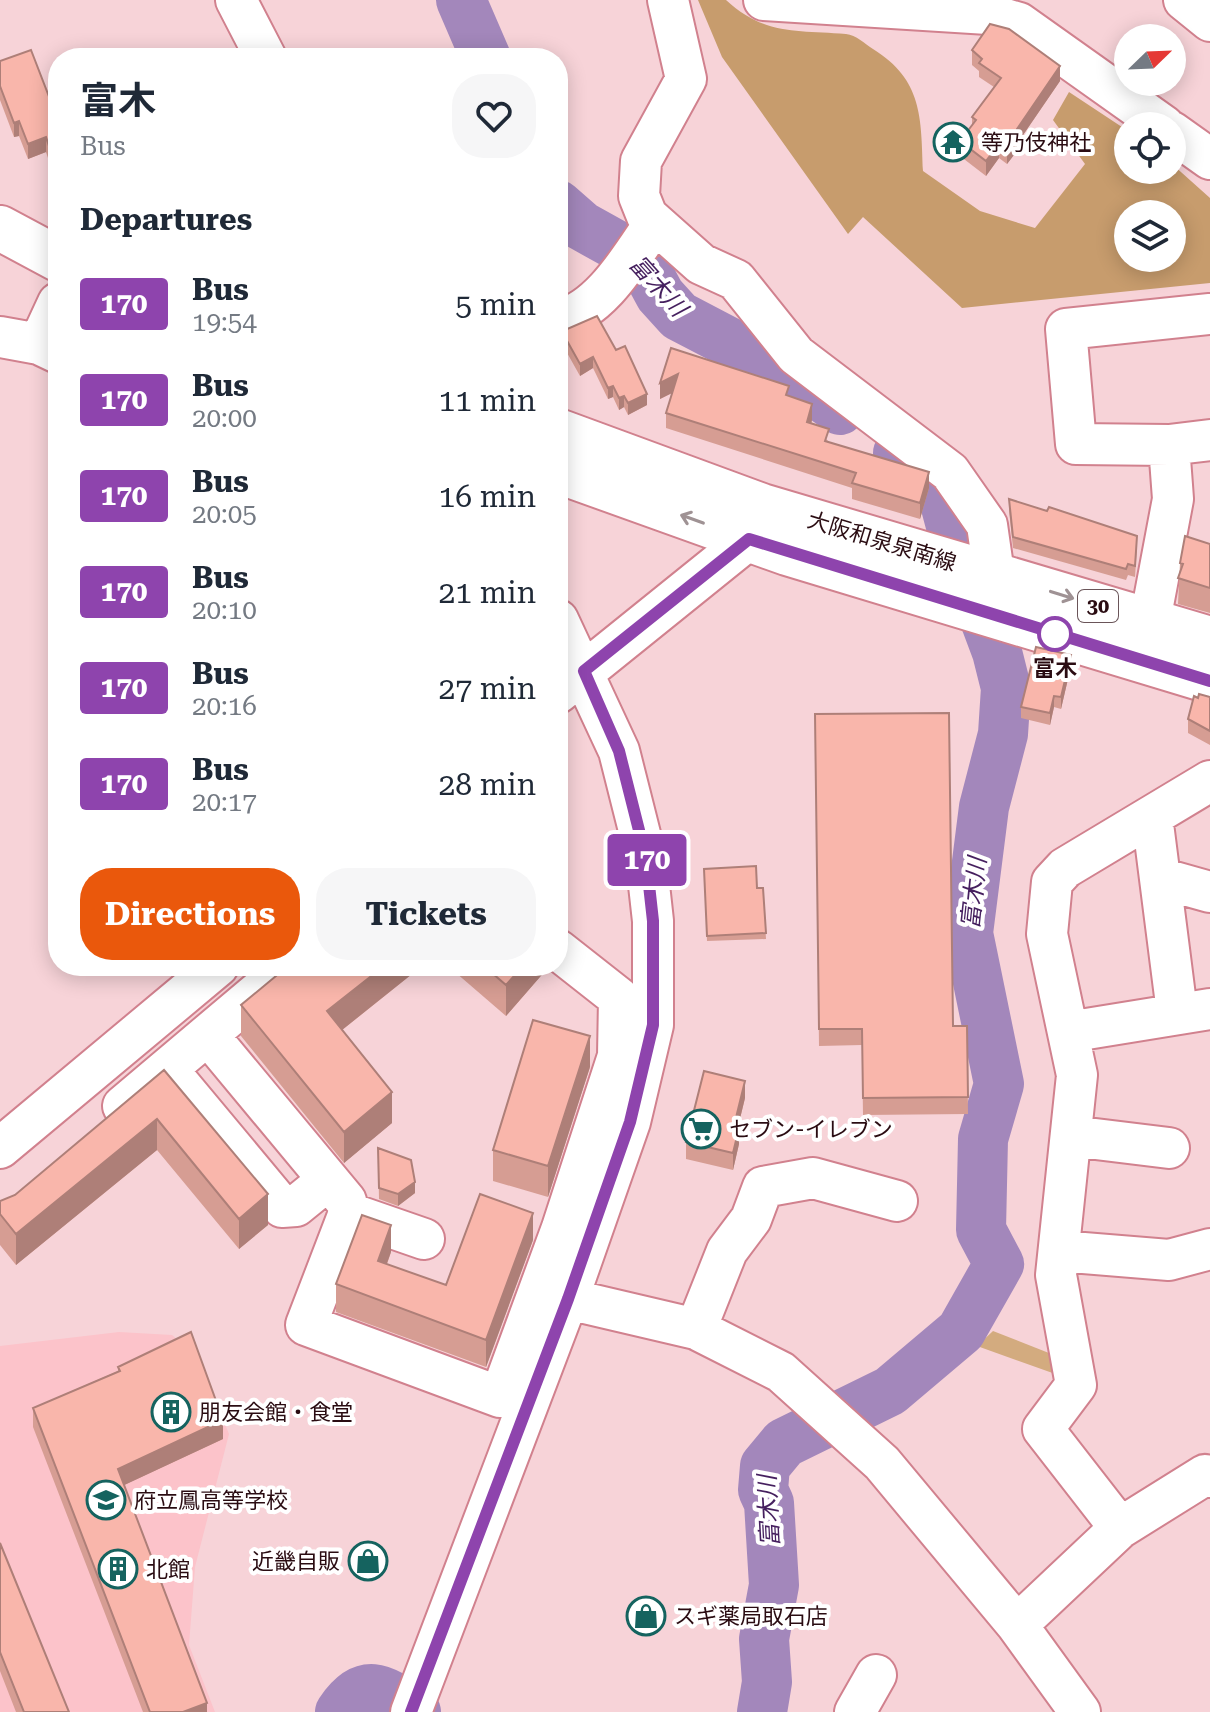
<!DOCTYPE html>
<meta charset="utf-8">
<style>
body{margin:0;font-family:"Roboto Serif","Noto Sans JP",serif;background:#f6f6f7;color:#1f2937;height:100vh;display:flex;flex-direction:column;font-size:30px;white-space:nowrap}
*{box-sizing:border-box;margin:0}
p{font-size:26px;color:#747a83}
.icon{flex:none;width:44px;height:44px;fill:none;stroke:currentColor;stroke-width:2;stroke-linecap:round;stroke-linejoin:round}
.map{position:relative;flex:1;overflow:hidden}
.details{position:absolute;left:48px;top:48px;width:520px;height:928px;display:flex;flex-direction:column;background:#fff;border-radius:32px;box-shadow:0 4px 20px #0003}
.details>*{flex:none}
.badge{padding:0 16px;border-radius:6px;font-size:28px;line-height:52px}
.needle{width:52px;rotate:67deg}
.controls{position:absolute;left:1114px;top:24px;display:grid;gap:16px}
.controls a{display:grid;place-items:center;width:72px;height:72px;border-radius:50%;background:#fff;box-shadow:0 4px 20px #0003;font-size:40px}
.map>.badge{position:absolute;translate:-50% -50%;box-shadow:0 0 0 4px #fff}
h2{padding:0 32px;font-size:30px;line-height:72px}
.round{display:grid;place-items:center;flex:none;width:84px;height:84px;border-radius:32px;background:#f6f6f7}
.headline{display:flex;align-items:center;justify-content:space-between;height:136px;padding:0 32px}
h1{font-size:38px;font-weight:700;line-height:60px}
.button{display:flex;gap:16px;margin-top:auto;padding:16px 32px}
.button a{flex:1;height:92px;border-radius:32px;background:#ea580c;color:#fff;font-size:32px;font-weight:700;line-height:92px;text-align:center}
.button a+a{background:#f6f6f7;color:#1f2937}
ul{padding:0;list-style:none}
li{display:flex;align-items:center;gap:24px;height:96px;padding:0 32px}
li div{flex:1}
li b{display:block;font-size:30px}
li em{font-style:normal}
li .badge{min-width:88px;font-weight:700;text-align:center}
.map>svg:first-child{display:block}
</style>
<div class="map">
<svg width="1210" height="1712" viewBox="0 0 1210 1712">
<rect width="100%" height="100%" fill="#f7d3d8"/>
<path fill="#fcc3ca" d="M119,1332L172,1335L198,1358L229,1434L195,1567L189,1645L215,1712H0V1346Z"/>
<path fill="#d3ab7f" d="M993,1331L1059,1357L1061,1376L977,1346Z"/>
<path fill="#c79c6d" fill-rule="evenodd" d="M698,0H726C765,36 798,30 846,34C856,35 865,44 873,49C923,80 921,118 923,171L980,211L1035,228L1085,164L1053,120L1069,92L1128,131V170H1172V164L1210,198V283L962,308L863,217L848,234L722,57ZM1128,214H1172V258H1128Z"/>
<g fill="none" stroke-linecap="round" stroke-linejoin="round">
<path stroke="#a387bb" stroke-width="50" d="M461,0L486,58
M558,205L582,226L627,251L647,271L660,295L679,316L790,374L840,410
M340,1712C366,1673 385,1691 416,1712
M762,1712L767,1682L764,1639L774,1585L769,1503L763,1490L765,1466L784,1443L890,1391L961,1331L999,1264L981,1230L983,1139L999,1084L968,933L984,807L1003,734L1006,688L997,652L954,537L942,492L898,453"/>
<defs>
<path id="minor" d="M236,0L266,58
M668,0L686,79L641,161L639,196L647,216L701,264L736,280L796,355L950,472L987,525L994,574
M764,0L988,14L1019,23L1164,126
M1184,0L1210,21
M1172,132L1210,159
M1210,314L1066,329L1076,444L1169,445L1210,440
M558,320C601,311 631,257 654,224
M0,337L39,344L58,353
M39,344L58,303
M1150,621L1173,499L1169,445
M558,693L749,539L759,514
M1152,816L1177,1012
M1160,878L1210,892
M1068,1032L1210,1009
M208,1035L346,1201L349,1213L306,1325L500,1397L562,1228L618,1056L619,998L558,950
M167,1069L282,1207L296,1206L328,1180
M123,1106L289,966
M1071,1136L1169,1148
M0,1148L218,966
M349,1213L424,1239
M1059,1251L1169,1260L1210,1249
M568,1299L696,1329L781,1372L882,1463L1017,1625L1080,1712
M696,1329L727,1251L751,1219L763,1187L813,1178L897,1201
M1120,1528L1043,1429L1076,1385L1056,1275L1077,1075L1047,934L1052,882L1065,868L1210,781
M1017,1625L1120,1528L1205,1475L1210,1477
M411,1712L568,1299L630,1122L653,1025V921L646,858L619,751L558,620
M855,1712L876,1675"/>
<path id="major" d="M0,228L58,259
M558,431L762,506L1210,639
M558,471L787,553L1210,681"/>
</defs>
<use href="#minor" stroke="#d1818e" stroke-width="44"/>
<use href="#major" stroke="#d1818e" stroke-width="48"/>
<use href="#minor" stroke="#fff" stroke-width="40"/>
<use href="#major" stroke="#fff" stroke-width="44"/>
</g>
<path fill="#d69d93" d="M972,50L1060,81L1021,138V146L1007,164L999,158L986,176L960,156V141L972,126V117L994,87L979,77V71L972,65Z
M0,61L58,120L50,164L46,152L28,159L19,136L14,137L0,100Z
M558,331L616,350L647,405L628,415L624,407L619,410L613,397L608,399L593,368L580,376L566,351L558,356Z
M660,383L789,397L812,420L811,424L829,442L929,488L920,519L852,499V488L666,428V413L672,393L660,399Z
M1009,499L1137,547L1135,577L1128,575L1126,580L1013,548L1009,510Z
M1210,544V613L1178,604L1180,563Z
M1071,666L1061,709L1054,707L1050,725L1021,718V707Z
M1210,697V745L1188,733V719L1198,698Z
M815,714L953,1026H967L968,1114L863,1115L862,1045L819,1046Z
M704,869L757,888H763L766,939L707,941Z
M288,966H422L342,1030L392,1123L344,1163L241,1036V1005Z
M448,966H546V970L506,1016Z
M590,1067L548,1197L493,1181V1150Z
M164,1070L268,1225L239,1249L157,1150L16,1265L0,1245V1201L15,1195Z
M745,1098L738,1127L739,1144L733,1170L686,1159V1142Z
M378,1148L415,1193L398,1206L379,1199Z
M533,1240L486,1367L336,1312V1284L391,1252L387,1264L446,1285Z
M118,1367L223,1439L124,1485L207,1712H143L33,1427V1408L118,1371Z
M0,1543L69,1712H16L0,1671Z"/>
<path fill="#ae7f78" d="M1060,66V81L1021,138V146L1007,164V150L1017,129Z
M19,121V136L14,137V123Z
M46,137V152L28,159V144Z
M999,144V158L986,176V161Z
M58,147V161L50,164V149Z
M566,339V351L558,356V345Z
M593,357V368L580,376V364Z
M678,374V390L660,399V383Z
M613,386V397L608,399V388Z
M647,394V405L628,415V403Z
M624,396V407L619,410V398Z
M812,404V420L807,438V422Z
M929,472V488L920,519V503Z
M1071,655V666L1061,709V697Z
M1054,696V707L1050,725V713Z
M384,966H422L327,1042V1011Z
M523,966H546V970L506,1016V985Z
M590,1036V1067L548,1197V1166Z
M745,1081V1098L734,1143V1126Z
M392,1092V1123L344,1163V1132Z
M157,1119V1150L16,1265V1234Z
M739,1128V1144L733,1170V1153Z
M415,1182V1193L398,1206V1194Z
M268,1194V1225L239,1249V1219Z
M533,1213V1240L486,1367V1340Z
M391,1225V1252L378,1288V1261Z
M223,1420V1439L118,1488V1469Z
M207,1703V1712H183Z"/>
<path fill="#f9b6ab" stroke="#ae7f78" stroke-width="2" d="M990,24L1009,29L1060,66L1017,129L1021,132L1007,150L999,144L986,161L960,141L976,120L972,117L1001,78L979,63L982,59L972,50Z
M31,50L58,120V147L50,149L46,137L28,144L19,121L14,123L0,86V61Z
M597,316L616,350L625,346L647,394L628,403L624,396L619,398L613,386L608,388L593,357L580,364L566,339L558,345V331L565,330Z
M671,348L789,386L786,395L812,404L807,422L829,429L825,441L929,472L920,503L852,483L856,473L666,413L678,374L660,383Z
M1009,499L1047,511L1049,507L1137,536L1135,566L1128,564L1126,569L1013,537Z
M1185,536L1210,544V588L1178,578L1183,564L1180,563Z
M1036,647L1071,655L1061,697L1054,696L1050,713L1021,707Z
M1199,694L1210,697V731L1188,719L1194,696L1198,698Z
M949,713L953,1026H967L968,1097L863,1098L862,1029H819L815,714Z
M756,866L757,888H763L766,933L707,936L704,869Z
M288,966H384L327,1011L392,1092L344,1132L241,1005Z
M484,966H523L506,985Z
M533,1020L590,1036L548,1166L493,1150Z
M164,1070L268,1194L239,1219L157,1119L16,1234L0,1214V1201L15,1195Z
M704,1071L745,1081L734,1126L739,1128L733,1153L686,1142Z
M378,1148L411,1160L415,1182L398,1194L379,1188Z
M480,1194L533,1213L486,1340L336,1284L362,1215L391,1225L378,1261L446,1285Z
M191,1332L223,1420L118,1469L207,1703L183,1712H150L33,1408L120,1371L118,1367Z
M0,1543L69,1712H24L0,1652Z"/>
<defs><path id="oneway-shaft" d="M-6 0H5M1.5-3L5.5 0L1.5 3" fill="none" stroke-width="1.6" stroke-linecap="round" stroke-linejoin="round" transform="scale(2)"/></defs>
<g stroke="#9f9294">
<use href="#oneway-shaft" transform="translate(692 519) rotate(-160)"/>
<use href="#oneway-shaft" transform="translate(1062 595) rotate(17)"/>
</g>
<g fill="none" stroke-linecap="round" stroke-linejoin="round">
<defs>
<path id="line" d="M411,1712L568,1299L630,1122L653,1025V921L646,858L619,751L584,671L749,539L1210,681"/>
</defs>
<use href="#line" stroke="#fff" stroke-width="18"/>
<use href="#line" stroke="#8e44ad" stroke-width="12"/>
</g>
<defs>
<symbol id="temple-ring" viewBox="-11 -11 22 22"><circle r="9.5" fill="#fff" stroke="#15635f" stroke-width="1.5"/><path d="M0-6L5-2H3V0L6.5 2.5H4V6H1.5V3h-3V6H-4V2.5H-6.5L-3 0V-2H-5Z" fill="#15635f"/></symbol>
<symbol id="supermarket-ring" viewBox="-11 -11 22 22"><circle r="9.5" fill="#fff" stroke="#15635f" stroke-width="1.5"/><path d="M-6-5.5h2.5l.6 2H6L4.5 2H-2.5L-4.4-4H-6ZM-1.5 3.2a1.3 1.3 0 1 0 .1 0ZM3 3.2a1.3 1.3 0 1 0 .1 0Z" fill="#15635f"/></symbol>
<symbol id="building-ring" viewBox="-11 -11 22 22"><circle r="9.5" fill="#fff" stroke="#15635f" stroke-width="1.5"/><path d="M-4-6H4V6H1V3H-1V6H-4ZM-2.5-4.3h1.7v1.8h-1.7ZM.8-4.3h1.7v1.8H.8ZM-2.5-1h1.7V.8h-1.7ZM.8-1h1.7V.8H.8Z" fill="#15635f"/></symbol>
<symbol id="school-ring" viewBox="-11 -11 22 22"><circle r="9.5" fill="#fff" stroke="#15635f" stroke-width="1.5"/><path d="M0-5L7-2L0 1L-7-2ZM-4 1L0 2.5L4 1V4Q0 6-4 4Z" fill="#15635f"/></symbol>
<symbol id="shop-ring" viewBox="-11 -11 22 22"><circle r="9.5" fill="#fff" stroke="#15635f" stroke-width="1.5"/><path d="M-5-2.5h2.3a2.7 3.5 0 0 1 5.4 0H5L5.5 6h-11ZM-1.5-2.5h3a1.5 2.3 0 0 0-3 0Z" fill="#15635f"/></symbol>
</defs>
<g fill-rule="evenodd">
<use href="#temple-ring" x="931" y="120" width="44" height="44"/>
<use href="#supermarket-ring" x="679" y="1107" width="44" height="44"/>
<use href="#building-ring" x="149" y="1390" width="44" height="44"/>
<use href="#school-ring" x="84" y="1478" width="44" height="44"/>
<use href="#shop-ring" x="346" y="1539" width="44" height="44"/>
<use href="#building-ring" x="96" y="1547" width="44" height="44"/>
<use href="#shop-ring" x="624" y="1594" width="44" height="44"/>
</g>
<circle fill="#fff" stroke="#8e44ad" stroke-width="4" cx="1055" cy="634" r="16"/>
<g text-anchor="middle" stroke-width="8" stroke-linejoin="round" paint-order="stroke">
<rect fill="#fff" stroke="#6a5559" stroke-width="2" x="1078" y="590" width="40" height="32" rx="6"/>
<g font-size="20" font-weight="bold" fill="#2a0c12">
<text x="1098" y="613">30</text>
</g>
<g font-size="22" fill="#2a0c12" stroke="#fff" text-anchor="start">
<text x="981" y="150">等乃伎神社</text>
<text x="729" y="1137">セブン-イレブン</text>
<text x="199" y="1420">朋友会館・食堂</text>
<text x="134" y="1508">府立鳳高等学校</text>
<text x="340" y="1569" text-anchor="end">近畿自販</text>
<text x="146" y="1577">北館</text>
<text x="674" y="1624">スギ薬局取石店</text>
</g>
<g font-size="22" fill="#2a0c12" stroke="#fff">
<text transform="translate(882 541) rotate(17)" y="8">大阪和泉泉南線</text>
</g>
<g font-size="22" font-weight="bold" fill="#2a0c12" stroke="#fff">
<text x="1055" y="676">富木</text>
</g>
<g font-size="24" font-style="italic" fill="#451f5e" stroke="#fff">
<text transform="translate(658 286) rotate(48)" y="8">富木川</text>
<text transform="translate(974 893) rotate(-84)" y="8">富木川</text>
<text transform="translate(769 1511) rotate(-93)" y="8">富木川</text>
</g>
</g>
</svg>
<div class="controls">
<a><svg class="needle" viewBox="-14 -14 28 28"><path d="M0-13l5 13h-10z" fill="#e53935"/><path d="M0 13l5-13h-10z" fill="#747a83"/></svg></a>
<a><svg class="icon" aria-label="locate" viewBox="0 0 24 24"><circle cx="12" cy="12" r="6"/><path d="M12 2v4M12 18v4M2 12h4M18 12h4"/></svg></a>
<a><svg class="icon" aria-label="layers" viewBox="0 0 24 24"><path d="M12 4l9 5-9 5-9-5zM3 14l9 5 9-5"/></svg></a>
</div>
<b class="badge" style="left:647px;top:860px;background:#8e44ad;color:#fff">170</b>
<section class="details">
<div class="headline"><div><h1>富木</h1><p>Bus</p></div><a class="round"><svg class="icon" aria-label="heart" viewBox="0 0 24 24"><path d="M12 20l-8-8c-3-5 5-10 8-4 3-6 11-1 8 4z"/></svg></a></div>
<h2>Departures</h2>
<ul>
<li><span class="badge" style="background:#8e44ad;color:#fff">170</span><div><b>Bus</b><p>19:54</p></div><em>5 min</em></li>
<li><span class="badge" style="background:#8e44ad;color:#fff">170</span><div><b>Bus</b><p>20:00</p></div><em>11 min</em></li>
<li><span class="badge" style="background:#8e44ad;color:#fff">170</span><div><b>Bus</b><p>20:05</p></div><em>16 min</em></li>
<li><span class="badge" style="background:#8e44ad;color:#fff">170</span><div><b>Bus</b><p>20:10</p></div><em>21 min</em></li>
<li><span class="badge" style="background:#8e44ad;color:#fff">170</span><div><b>Bus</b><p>20:16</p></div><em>27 min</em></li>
<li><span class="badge" style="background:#8e44ad;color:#fff">170</span><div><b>Bus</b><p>20:17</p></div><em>28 min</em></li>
</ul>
<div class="button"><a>Directions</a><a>Tickets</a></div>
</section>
</div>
